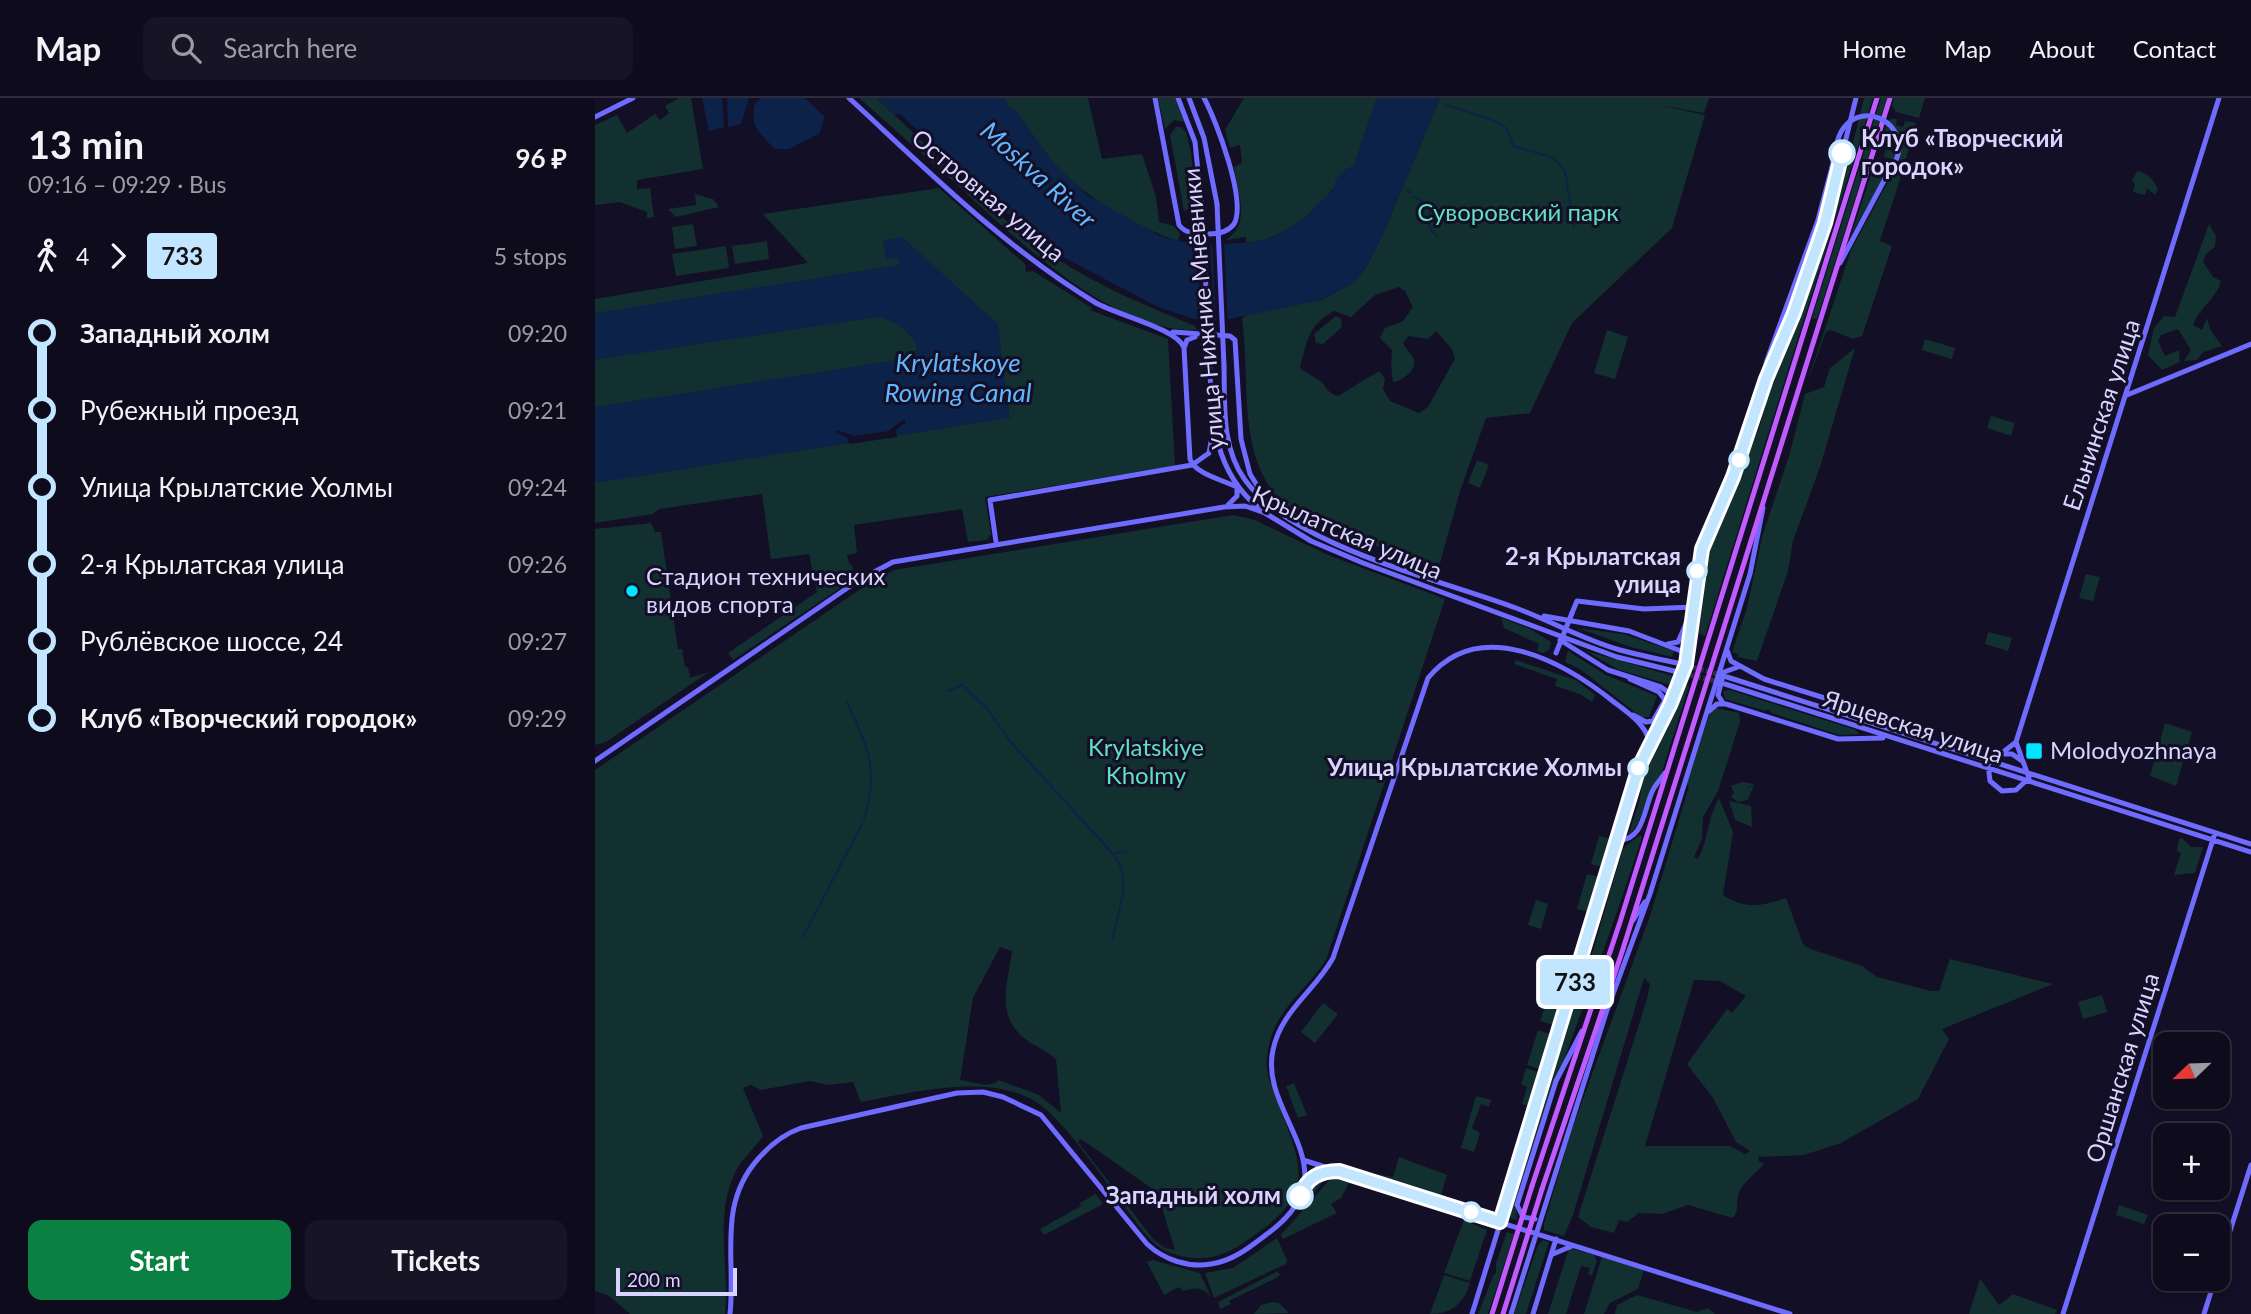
<!DOCTYPE html>
<meta charset="utf-8">
<style>
body{margin:0;font-family:Lato,sans-serif;background:#171425;color:#f1f3f6;height:100vh;display:flex;flex-direction:column;font-size:26px;white-space:nowrap}
*{box-sizing:border-box;margin:0}
p{font-size:23px;color:#9b9ba3}
.icon{flex:none;width:38px;height:38px;fill:none;stroke:currentColor;stroke-width:2;stroke-linecap:round;stroke-linejoin:round}
.map{position:relative;flex:1;overflow:hidden}
.side{display:flex;flex-direction:column;background:#0e0b1c;width:595px}
.side>*{flex:none}
.badge{padding:0 14px;border-radius:5px;font-size:24px;line-height:46px}
.needle{width:46px;rotate:247deg}
.fabs{position:absolute;left:1558px;top:934px;display:grid;gap:14px}
.fabs a{display:grid;place-items:center;width:77px;height:77px;border-radius:14px;background:#0e0b1c;box-shadow:0 4px 10px #0003,0 0 0 2px #2e2b3b;font-size:35px}
.scale{position:absolute;left:21px;bottom:18px;width:121px;box-sizing:border-box;padding-left:7px;border:4px solid #d9d4ff;border-top:0;font-size:19px;line-height:24px;white-space:nowrap;color:#d9d4ff;-webkit-text-stroke:5px #130f26;paint-order:stroke}
.map>.badge{position:absolute;translate:-50% -50%;box-shadow:0 0 0 4px #fff}
.legs{display:flex;align-items:center;gap:10px;height:77px;padding:0 28px;font-size:23px}
.legs p{margin-inline-start:auto}
.head{display:flex;align-items:center;justify-content:space-between;height:119px;padding:0 28px}
h1{font-size:38px;font-weight:700;line-height:52px}
.button{display:flex;gap:14px;margin-top:auto;padding:14px 28px}
.button a{flex:1;height:80px;border-radius:14px;background:#0b8043;color:#fff;font-size:28px;font-weight:700;line-height:80px;text-align:center}
.button a+a{background:#171425;color:#f1f3f6}
ul{padding:0 28px;list-style:none}
li{display:flex;align-items:center;gap:24px;height:77px;font-size:26px}
li i{display:grid;place-items:center;width:10px;height:100%;margin:0 9px;background:currentColor}
li i::after{content:'';width:18px;height:18px;margin:-9px;border:5px solid;border-radius:50%;background:#0e0b1c}
li p{margin-inline-start:auto}
li:first-child i{background:linear-gradient(#0000 50%,currentColor 0)}
li:last-child i{background:linear-gradient(currentColor 50%,#0000 0)}
header{display:flex;align-items:center;gap:42px;box-sizing:border-box;height:98px;padding:0 35px;background:#0e0b1c;border-bottom:2px solid #2e2b3b}
header strong{font-size:33px}
nav{display:flex;gap:38px;margin-inline-start:auto;font-size:24px}
.search{width:490px;height:63px;background:#171425;display:flex;align-items:center;gap:18px;box-sizing:border-box;padding:0 24px;border-radius:14px;color:#9b9ba3;font-size:26px}
main{display:flex;flex:1;min-height:0}
.map>svg:first-child{display:block}
</style>
<header>
<strong>Map</strong>
<div class="search"><svg class="icon" aria-label="search" viewBox="0 0 24 24"><circle cx="10" cy="10" r="6"/><path d="M15 15l6 6"/></svg>Search here</div>
<nav><a>Home</a><a>Map</a><a>About</a><a>Contact</a></nav>
</header>
<main>
<section class="side">
<div class="head"><div><h1>13 min</h1><p>09:16 – 09:29 · Bus</p></div><b>96 ₽</b></div>
<div class="legs"><svg class="icon" aria-label="walk" viewBox="0 0 24 24"><circle cx="13" cy="4" r="2"/><path d="M13 8l-2 6 4 7M11 14l-3 7M7 12l3-4h3l4 4"/></svg>4<svg class="icon" aria-label="forward" viewBox="0 0 24 24"><path d="M9 5l7 7-7 7"/></svg><b class="badge" style="background:#c2e6ff;color:#111">733</b><p>5 stops</p></div>
<ul>
<li><i style="color:#c2e6ff"></i><b>Западный холм</b><p>09:20</p></li>
<li><i style="color:#c2e6ff"></i><span>Рубежный проезд</span><p>09:21</p></li>
<li><i style="color:#c2e6ff"></i><span>Улица Крылатские Холмы</span><p>09:24</p></li>
<li><i style="color:#c2e6ff"></i><span>2-я Крылатская улица</span><p>09:26</p></li>
<li><i style="color:#c2e6ff"></i><span>Рублёвское шоссе, 24</span><p>09:27</p></li>
<li><i style="color:#c2e6ff"></i><b>Клуб «Творческий городок»</b><p>09:29</p></li>
</ul>
<div class="button"><a>Start</a><a>Tickets</a></div>
</section>
<div class="map">
<svg width="1656" height="1216" viewBox="0 0 1656 1216">
<rect width="100%" height="100%" fill="#130f26"/>
<path fill="#12302f" fill-rule="evenodd" d="M84,0H96L108,71L42,82V91L55,90L59,119L52,120V114L25,104L0,107V27L22,17L32,35L60,16L65,22L74,15L70,8Z
M264,0H282C336,51 400,120 461,160C505,189 552,208 600,228L602,232C517,235 419,139 360,85C328,57 296,28 264,0Z
M410,0H493L507,61L547,56L561,99L564,124L579,128L585,136L583,143C540,129 485,97 456,62C443,46 433,29 421,13L412,7Z
M563,0H580L590,24L579,22L570,31Z
M649,0H782L759,68L750,72C731,108 693,141 651,145V139L631,142C656,125 643,97 639,69L647,65L645,47L635,50L630,32Z
M845,0H1114L1109,15L1064,7L1110,17L1077,130L977,225L935,315L891,320L865,393L845,465L818,464L690,408C640,359 656,284 647,221L651,217L729,201L759,184L772,168L788,136ZM804,189L810,193L818,209L808,223L790,230L785,240L797,252C796,263 796,274 798,284C807,283 824,271 818,260C816,255 811,251 808,245L814,238L833,241L841,233L857,251L860,261L833,309L824,315L795,303L788,291L790,281L784,273L743,298C732,295 732,289 725,283C718,277 712,277 705,269C713,242 712,228 739,213L756,219L780,197Z
M1269,0H1278L1110,538L1104,536C1107,507 1112,478 1113,450L1165,328L1178,277L1205,214L1237,120L1250,65H1253Z
M1286,0H1292L1222,221L1217,220Z
M1299,0H1330L1324,20L1301,14L1297,8Z
M1296,21H1302L1301,27L1308,29L1310,23L1321,25L1310,65L1289,59L1291,48L1286,44L1292,25Z
M581,29H586L591,34L596,54L601,109L589,113L575,37Z
M1285,62L1309,69L1285,143L1297,148L1267,238L1258,241L1235,232L1231,234L1211,288L1256,152L1295,80L1290,77L1256,137L1277,74L1281,75Z
M1542,73C1553,74 1559,82 1563,92L1560,97L1552,90L1550,97L1538,94L1540,86L1537,82Z
M344,90L430,166L431,174L438,173L497,210L495,212L573,241L580,368L390,399L396,436L392,442L373,444L367,411L259,427L262,455L252,457L254,465L258,469L257,482L138,562L133,555L222,494L214,456L176,461L167,396L64,411L58,416L0,425V201L213,165L168,116Z
M100,96L118,101L124,109L81,119L73,111L101,107Z
M98,126L102,148L80,151L77,129Z
M1614,126L1621,138L1620,149L1611,156L1608,164L1618,179L1626,183C1621,202 1604,209 1598,227L1607,232L1612,220L1616,233L1627,248L1608,254L1602,262L1589,263L1596,252L1583,231L1566,237L1563,243L1570,258L1584,252L1585,264L1567,272L1553,257L1559,230L1569,218L1580,219Z
M172,143L174,161L140,166L137,148Z
M131,148L134,170L81,178L77,156Z
M741,218L746,221L747,229L728,246L721,245L719,236Z
M1012,232L1033,239L1020,281L999,275Z
M1330,241L1360,250L1357,261L1327,252Z
M1260,250L1225,369L1198,443L1193,473L1162,563L1142,559L1143,556L1137,554L1152,510L1167,439L1195,355L1210,296L1229,289L1235,270Z
M1396,318L1420,325L1416,338L1392,330Z
M882,362L894,367L885,390L873,385Z
M638,417L660,422L733,457L850,501L731,862C707,898 677,912 672,959C670,974 676,987 681,1000C707,1069 723,1094 657,1139C631,1158 610,1166 579,1156C556,1150 544,1127 530,1109C506,1078 483,1042 454,1014C409,970 320,994 266,1004L258,984L233,987L215,983L166,992L156,987L148,990L168,1038C159,1051 146,1061 139,1077C119,1122 135,1169 130,1216H35L13,1197L0,1193V672L276,484L299,472ZM405,849L417,853C413,884 400,917 429,940C439,948 451,952 461,961L466,1015L444,997L403,982L401,985L391,987L365,982L378,900ZM486,1041L562,1094L580,1152L570,1150L559,1142L483,1044Z
M56,425L60,434H66L83,551H87L90,569H93L95,580L114,574L11,644L0,647V431Z
M1491,476L1505,479L1498,503L1484,500Z
M906,520L935,531L956,544L954,552L948,555L942,553L944,546L909,530Z
M982,530L1028,536L1079,553L1077,559L1036,549Z
M1393,534L1417,540L1413,553L1390,546Z
M973,553L1011,577L1062,598L1054,619H1046L985,571L970,564Z
M991,553L1078,578L1077,584L1072,586L1022,571Z
M921,562L981,582L1000,597L997,604L985,596L960,588L962,581L919,566Z
M1090,587L1094,588L1066,677C1050,694 1051,721 1033,738L1045,701L1048,672Z
M1135,592L1261,632L1264,636L1244,637L1177,615L1173,611L1171,613L1130,601L1128,593Z
M1121,610L1144,615L1145,624L1123,693L1108,719L1107,741L1099,759L1103,761C1114,740 1112,721 1124,700L1138,734L1128,797C1150,812 1167,808 1191,800L1208,846L1215,851L1267,868L1282,879L1336,893H1344L1355,861L1458,886L1347,931L1354,941L1323,1001L1246,1045L1209,1057L1163,1059L1164,1063L1169,1066C1160,1076 1146,1085 1143,1098C1141,1107 1144,1112 1138,1120L1093,1107L1066,1116L1044,1115L1032,1124L1024,1122L1019,1135L996,1129L983,1119L1052,901L1055,886L1049,880L978,1117L969,1138L949,1132V1126L977,1031L1055,818L1094,688L1091,686L1115,615ZM1099,882L1125,883L1151,898L1137,915L1132,911L1092,966L1118,1000L1141,1044L1155,1053L1150,1056L1135,1048H1050Z
M1570,625L1597,634L1581,688L1555,678Z
M1147,684L1159,686L1150,691L1159,687L1153,702L1143,704L1136,699L1139,695L1136,688Z
M1134,703L1156,708L1157,729L1140,722Z
M1045,737L1047,739C1008,862 959,981 921,1104L922,1122L916,1120L914,1114L980,903L983,904L1028,750Z
M1004,738L1015,741L1007,769L996,766Z
M1587,740L1596,749H1608L1600,775L1579,777L1586,755L1582,753L1584,741Z
M992,776L1004,779L993,814L982,811Z
M941,802L953,806L946,831L933,827Z
M956,889L968,892L958,927L945,923Z
M1507,897L1512,914L1488,921L1483,904Z
M728,905L743,916L720,945L706,934Z
M943,932L955,936L944,971L932,967Z
M931,970L943,974L933,1008L927,1006L932,989L926,986Z
M699,985L712,1017L703,1020L691,988Z
M881,998L896,1002L894,1009L886,1006L877,1030L885,1035L879,1054L866,1050Z
M804,1059L852,1077L846,1097L778,1075L798,1079Z
M735,1075L685,1136L704,1113L717,1082Z
M736,1080L754,1085L746,1100L736,1106L742,1115L688,1141L686,1137Z
M501,1096L508,1106L449,1137L445,1131L486,1108L485,1105Z
M1524,1107L1553,1117L1549,1126L1521,1117Z
M869,1122L892,1132L875,1183L849,1175Z
M912,1134L919,1136L893,1216H883L899,1176H901V1165Z
M682,1140L692,1162L691,1166L619,1200L610,1175L638,1170Z
M948,1142L954,1144L931,1216H919L943,1147Z
M974,1150L999,1157L1002,1163L997,1177L993,1176L995,1170L986,1168L971,1216H953Z
M1007,1159L1049,1172L1043,1191L1015,1205L1009,1216H989Z
M557,1162L605,1175L616,1199C607,1189 600,1189 588,1193L584,1189L569,1197L552,1164Z
M683,1173L685,1177L681,1180L634,1203L636,1206L625,1211L623,1204Z
M849,1177L875,1185C869,1205 857,1216 835,1216Z
M1385,1181L1404,1207L1418,1196L1462,1212L1460,1216H1374Z
M1042,1197L1102,1214L1113,1210L1120,1216H1020L1022,1207Z
M677,1204L684,1205L694,1215L659,1216L666,1207Z"/>
<path fill="#0c2248" d="M107,0H127L129,29L114,33Z
M132,0H154L146,26L133,29Z
M166,0H210L230,19L224,36L194,51H180C165,36 154,28 160,6Z
M282,0H410L413,7L421,13L457,63L492,97L565,138L583,143L615,147L659,144L681,138L716,116L719,109L738,93L741,81L750,72L759,68L782,0H845L788,136L772,168L759,184L729,201L625,223L599,221L563,209L462,156L423,125L305,16L300,17Z
M307,139L403,226L415,320L0,385V309L314,260L322,251C319,235 297,221 282,219L0,262V215L304,167L303,160L291,162L288,142Z"/>
<path fill="#130f26" d="M602,142L615,143L619,226H606Z
M617,143H629L633,225L621,226Z
M309,321L311,324L301,332L302,339L254,346L252,339L241,335L242,332L259,338L294,333Z"/>
<g fill="none" stroke-linecap="round" stroke-linejoin="round">
<path stroke="#0c2248" stroke-width="2" d="M850,6C866,14 902,19 912,32C915,37 915,43 919,48L959,60L970,73L979,130
M812,92L816,95
M819,99L838,108
M834,107V129L842,138
M353,593L367,587L392,610L414,642L518,756L531,753
M251,602C272,647 285,671 269,721
M208,839L267,726
M518,840C522,812 539,783 519,758"/>
<path stroke="#312d47" stroke-width="5" stroke-dasharray="5 2.5" stroke-linecap="butt" d="M1082,565L1126,577
M1079,573L1124,584"/>
<path stroke="#6f6bff" stroke-width="5" d="M254,0C333,73 409,149 501,205C522,217 583,231 589,250
M560,0L584,127C592,137 602,135 614,136C623,136 633,134 639,126C652,103 621,22 609,0
M583,0L600,44L607,112
M594,0L609,40L622,106
M0,19L38,0
M1245,165L1291,79
M578,234L635,238L640,242L646,341L655,376L668,397
M600,239L592,242L589,250L595,361C600,376 628,382 642,389
M614,252C617,312 614,370 665,411
M629,268C630,306 626,349 650,382C699,449 844,481 921,510C956,523 989,542 1025,552C1044,557 1063,561 1082,565
M1166,286L1172,262L1223,122L1237,69
M1532,297L1656,246
M633,407L642,398V389
M401,444L395,402L597,367L614,355L618,333
M977,515L982,503L1049,511L1099,509
M949,518L1034,533L1094,556
M965,542L1013,572L1066,589L1073,594L1076,602
M1073,546L1083,544L1097,512
M1132,552L1136,563L1169,581L1255,608L1296,628
M1132,579L1656,746
M1035,581L1064,594L1070,602L1058,623L1051,624L1038,617
M1130,586L1656,754
M1128,605L1123,597L1129,574L1143,569
M1114,613L1122,606H1131L1243,641L1288,640
M1421,644L1624,0
M1421,644L1434,680L1421,692L1407,693L1395,683L1393,666Z
M1407,656H1417L1427,663
M0,663L264,482L298,464L629,409L650,408L670,415L716,443L768,465L1022,559L1079,573
M1023,742C1048,743 1049,712 1057,694C1060,687 1066,681 1070,675
M1038,822L1050,804
M708,1062L1195,1216
M710,1086L723,1076L738,1073
M940,1121L928,1119L922,1107L961,983L987,933
M958,1156L977,1148
M1622,1174L1656,1067
M135,1216C141,1161 122,1107 163,1061C175,1047 189,1036 206,1030L362,995L388,994L408,999L446,1017L552,1146C569,1162 594,1170 616,1166C638,1163 655,1149 672,1136C761,1072 663,1018 678,952C686,913 719,894 738,860L833,580C885,517 969,564 1019,604C1032,614 1052,627 1054,644
M877,1216L1014,775L1043,669L1075,607L1091,566L1107,451L1138,379L1230,126L1261,0
M916,1216L1011,915L1055,796L1155,476L1168,410
M938,1216L961,1141
M1468,1216L1620,735
M1609,1216L1620,1181"/>
<path stroke="#c25bff" stroke-width="5" d="M937,1088L1025,824L1282,0
M947,1091L1027,854L1295,0"/>
<path stroke="#6f6bff" stroke-width="5" d="M1237,69C1240,56 1241,37 1251,27C1270,7 1304,22 1304,49C1304,60 1297,70 1291,79
M622,106L629,268
M607,112L614,252
M961,555L977,515"/>
<path stroke="#c25bff" stroke-width="5" d="M897,1216L937,1088
M908,1216L947,1091"/>
</g>
<g fill="none" stroke-linecap="round" stroke-linejoin="round">
<defs>
<path id="line-1" d="M705,1098C712,1079 725,1073 744,1073L905,1124L1044,669L1075,607L1091,566L1107,451L1138,379L1171,281L1199,215L1230,125L1247,55"/>
</defs>
<use href="#line-1" stroke="#fff" stroke-width="16"/>
<use href="#line-1" stroke="#c2e6ff" stroke-width="10"/>
</g>
<g fill="#fff" stroke="#c2e6ff" stroke-width="3.5">
<circle cx="1247" cy="55" r="12"/>
<circle cx="1144" cy="362" r="9"/>
<circle cx="1102" cy="473" r="9"/>
<circle cx="1043" cy="670" r="9"/>
<circle cx="705" cy="1098" r="12"/>
<circle cx="876" cy="1114" r="9"/>
</g>
<g fill="#00e5ff" stroke="#130f26" stroke-width="2.5">
<circle cx="37" cy="493" r="7"/>
<rect x="1430" y="644" width="18" height="18" rx="3.5"/>
</g>
<g text-anchor="middle" stroke-width="6" stroke-linejoin="round" paint-order="stroke">
<g font-size="24" font-weight="bold" fill="#d9d4ff" stroke="#130f26" text-anchor="end">
<text x="1266" y="49" text-anchor="start">Клуб «Творческий<tspan x="1266" dy="28">городок»</tspan></text>
<text x="1086" y="467">2-я Крылатская<tspan x="1086" dy="28">улица</tspan></text>
<text x="1027" y="678">Улица Крылатские Холмы</text>
<text x="686" y="1106">Западный холм</text>
</g>
<g font-size="24" fill="#d9d4ff" stroke="#130f26">
<text transform="translate(393 98) rotate(40)" y="8">Островная улица</text>
<text transform="translate(609 211) rotate(-95)" y="8">улица Нижние Мнёвники</text>
<text transform="translate(1507 317) rotate(-72)" y="8">Ельнинская улица</text>
<text transform="translate(752 435) rotate(23)" y="8">Крылатская улица</text>
<text transform="translate(1318 629) rotate(18)" y="8">Ярцевская улица</text>
<text transform="translate(1528 970) rotate(-73)" y="8">Оршанская улица</text>
</g>
<g font-size="24" fill="#5fe0c0" stroke="#130f26">
<text x="923" y="123">Суворовский парк</text>
<text x="551" y="658">Krylatskiye<tspan x="551" dy="28">Kholmy</tspan></text>
</g>
<g font-size="24" fill="#d9d4ff" stroke="#130f26" text-anchor="start">
<text x="51" y="487">Стадион технических<tspan x="51" dy="28">видов спорта</tspan></text>
<text x="1455" y="661">Molodyozhnaya</text>
</g>
<g font-size="26" font-style="italic" fill="#62b6ff" stroke="#130f26">
<text transform="translate(443 77) rotate(42)" y="9">Moskva River</text>
<text x="363" y="274">Krylatskoye<tspan x="363" dy="30">Rowing Canal</tspan></text>
</g>
</g>
</svg>
<div class="fabs">
<a><svg class="needle" viewBox="-14 -14 28 28"><path d="M0-13l5 13h-10z" fill="#e53935"/><path d="M0 13l5-13h-10z" fill="#9b9ba3"/></svg></a>
<a>+</a>
<a>−</a>
</div>
<div class="scale">200 m</div>
<b class="badge" style="left:980px;top:884px;background:#c2e6ff;color:#111">733</b>
</div>
</main>
